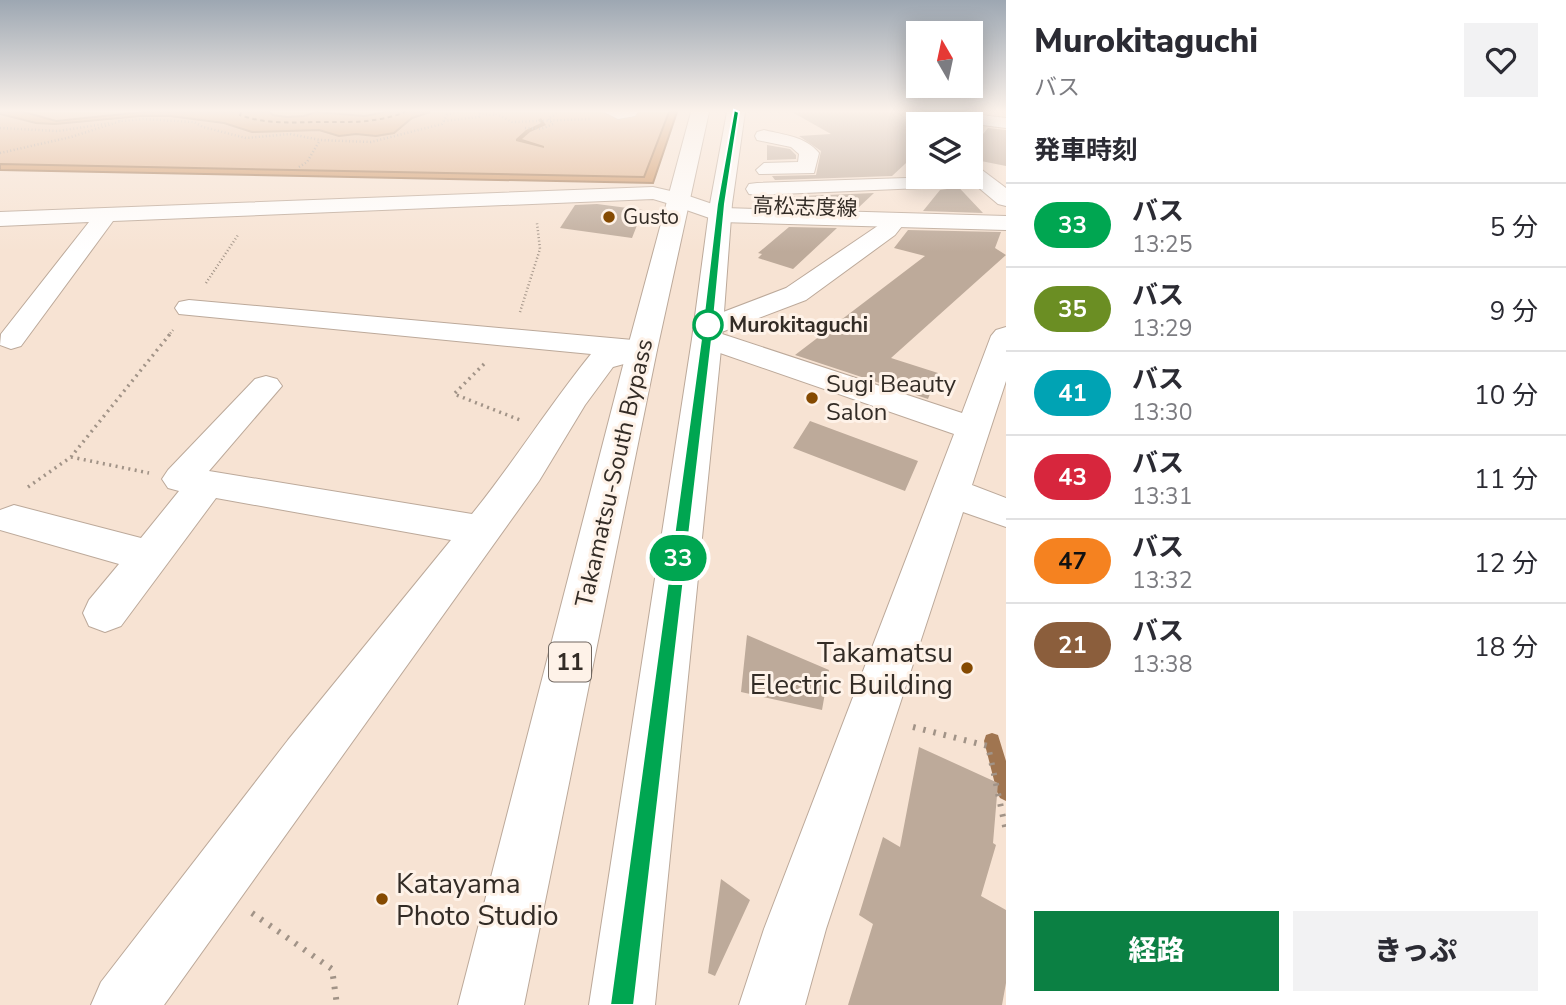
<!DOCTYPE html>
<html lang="ja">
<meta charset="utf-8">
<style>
body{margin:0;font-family:"Nunito Sans","Noto Sans JP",sans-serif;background:#f2f2f3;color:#2b2b33;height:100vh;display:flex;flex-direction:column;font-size:26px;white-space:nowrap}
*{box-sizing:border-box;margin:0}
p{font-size:23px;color:#7c7c81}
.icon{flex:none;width:38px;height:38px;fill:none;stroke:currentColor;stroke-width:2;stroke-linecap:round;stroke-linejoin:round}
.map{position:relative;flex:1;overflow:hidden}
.sheet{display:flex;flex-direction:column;background:#fff;width:560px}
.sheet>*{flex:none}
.badge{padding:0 14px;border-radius:23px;font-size:24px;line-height:46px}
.needle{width:46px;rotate:351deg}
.fabs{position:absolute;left:906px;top:21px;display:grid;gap:14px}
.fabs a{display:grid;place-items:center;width:77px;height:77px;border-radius:0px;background:#fff;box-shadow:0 4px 18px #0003;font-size:35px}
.map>.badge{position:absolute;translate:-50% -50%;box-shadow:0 0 0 4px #fff}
h2{padding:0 28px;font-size:26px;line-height:63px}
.round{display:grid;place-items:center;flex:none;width:74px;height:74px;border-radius:0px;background:#f2f2f3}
.headline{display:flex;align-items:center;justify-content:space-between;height:119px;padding:0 28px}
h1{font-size:33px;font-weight:800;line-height:52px}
.button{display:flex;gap:14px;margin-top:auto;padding:14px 28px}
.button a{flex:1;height:80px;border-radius:0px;background:#0b8043;color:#fff;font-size:28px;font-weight:800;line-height:80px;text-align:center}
.button a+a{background:#f2f2f3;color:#2b2b33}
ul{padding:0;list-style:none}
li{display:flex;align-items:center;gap:21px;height:84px;padding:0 28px;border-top:2px solid #e1e1e2}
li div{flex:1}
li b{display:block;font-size:26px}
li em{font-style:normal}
li .badge{min-width:77px;font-weight:700;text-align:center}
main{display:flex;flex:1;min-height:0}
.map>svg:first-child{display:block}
</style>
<main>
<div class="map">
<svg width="1006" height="1005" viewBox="0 0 1006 1005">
<rect width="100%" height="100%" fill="#f7e3d3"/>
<path fill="#ddb08b" d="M0,112H669L644,177L0,164Z"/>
<path fill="#ce9462" stroke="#a07550" stroke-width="2" d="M0,112H24L56,121L143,112H270L273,115L287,117L304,116L316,112L365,116L385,112H430L412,118L394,133L376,136L356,134L339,136L319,130L252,132L224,123L170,116H140L55,124L36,123L0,114Z
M669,112H677L653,183L0,170V164L644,177Z"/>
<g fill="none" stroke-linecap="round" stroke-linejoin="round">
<path fill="#a07550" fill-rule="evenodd" d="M541,118L546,125L530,132L522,139L544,146V148L516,141V139L526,130L541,123L538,120Z
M992,733L998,735L1006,761V801L1000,798L997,792L984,741L986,735Z"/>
<path stroke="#563007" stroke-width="2" stroke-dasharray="4.5 3.5" stroke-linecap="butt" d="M241,112L240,115C268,125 293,122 323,122C352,122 377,123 405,112"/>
</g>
<path fill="#bdaa9a" d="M792,112H908L919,120L948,123L919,124V151L892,176L775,180L772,176L816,175L821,151L799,136L831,134Z
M988,128L1006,130V166L971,159V149Z
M767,145L790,149L796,155V159L767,160Z
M949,177L983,213L923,211L940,190L947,189L951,183Z
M874,193L857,209L789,207L780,197Z
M597,204L643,210L632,238L560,228L575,205Z
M789,227L837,228L793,269L758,258L762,254L758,253Z
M908,230L1001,232L995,248L1006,255L891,358L938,373L928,399L795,355L925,256L894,248Z
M810,421L918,461L905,491L793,448Z
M747,635L829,670L822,710L741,692Z
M919,747L998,783L993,843L996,845L981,896L1006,910V983L1002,1005H848L873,924L859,915L883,837L900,847Z
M721,879L750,900L715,976L708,973Z"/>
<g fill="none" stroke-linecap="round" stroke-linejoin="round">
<defs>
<path id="minor" d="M604,112H638L635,116L618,119Z
M910,112H957L1006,118V128L919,117Z
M764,130C784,135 805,136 819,153L814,173L759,174L756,170L764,163L798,162L799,154L791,147L757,140L755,136L757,132Z
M971,165L978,167L1006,188V206L998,204L966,177H971Z
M937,177L945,179L948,183L945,187L757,195L749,194L746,189L749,184L757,183Z
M653,187L688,195L691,200L688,205L680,207L653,199L113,221L21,346L11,349L0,345L1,334L89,222L0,226V212Z
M894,214L902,216L906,221L895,235L806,300L719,333L962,413L991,336L996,330L1006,327V381L972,485L1006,498V527L963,512L826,929L805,1005H739L764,929L954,434L697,345L692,339L696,333L693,328L697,322L786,288L879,225L886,216Z
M189,300L633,340L653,344L657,350L653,356L613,367L585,405L539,481L164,1005H91L101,982L288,740L451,540L216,498L121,626L105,632L89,626L83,613L89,600L119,564L0,530V510L14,505L141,538L179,491L168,488L162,479L168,470L255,379L266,376L277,379L282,386L209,471L472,514C514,462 549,406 591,354L179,314L175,308L179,302Z"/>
<path id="major" d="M680,193L724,208L1006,216V230L721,222L672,205L669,200L672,195Z"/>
<path id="highway" d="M691,112H709L657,350L524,1005H458L627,350Z
M727,112H745L732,204L722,339L655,1005H589L692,339L710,204Z"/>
</defs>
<use href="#minor" stroke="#bca99a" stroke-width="2"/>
<use href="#major" stroke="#bca99a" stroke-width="2"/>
<use href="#highway" stroke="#bca99a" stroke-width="2"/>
<path stroke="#a19387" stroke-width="2.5" stroke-dasharray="1 2.5" stroke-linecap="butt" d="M493,112L512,122L590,119
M479,114L496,115
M119,121L123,112
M444,121L479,117L480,112
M0,128L58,131L110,123
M525,128L541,129L553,124L548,119L558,112
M0,153L71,137L121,121L144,119L194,122L203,127L246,138L290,134L320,140L371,142L442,124L447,115L458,112
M299,167L307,162L320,140
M206,283L238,235
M520,312L540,249L537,223
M168,336L173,330"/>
<path stroke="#a19387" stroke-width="3.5" stroke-dasharray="2 4.5" stroke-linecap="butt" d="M484,364L454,394L520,420
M71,457L149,473
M28,487L71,457L170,334"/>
<path stroke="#a19387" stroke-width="6" stroke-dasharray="2.5 8" stroke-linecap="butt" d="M913,727L988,746L1006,831
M252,913L332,969L337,1005"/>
<use href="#minor" fill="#fff" fill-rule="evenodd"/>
<use href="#major" fill="#fff" fill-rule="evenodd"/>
<use href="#highway" fill="#fff" fill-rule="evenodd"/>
</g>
<linearGradient id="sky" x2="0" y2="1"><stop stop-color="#9da7b2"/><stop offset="0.44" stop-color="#fbf2eb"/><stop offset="1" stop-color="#fbf2eb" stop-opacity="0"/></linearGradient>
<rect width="1006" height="252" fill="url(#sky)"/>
<path fill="#00a651" stroke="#fff" stroke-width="2" d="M734,110L739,112L725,204L712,339L634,1005H610L701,339L717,204Z"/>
<g fill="#854a01" stroke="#fef2e8" stroke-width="2.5">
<circle cx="609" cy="217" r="7"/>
<circle cx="812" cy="398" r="7"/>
<circle cx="967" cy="668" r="7"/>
<circle cx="382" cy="899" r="7"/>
</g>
<circle fill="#fff" stroke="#00a651" stroke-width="3.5" cx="708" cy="325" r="14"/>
<g text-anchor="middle" stroke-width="6" stroke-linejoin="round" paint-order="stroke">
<g font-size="21" fill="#332c26" stroke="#fef2e8">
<text transform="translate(805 207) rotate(2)" y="7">高松志度線</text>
</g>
<g font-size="21" fill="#332c26" stroke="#fef2e8" text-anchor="start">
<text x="623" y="224">Gusto</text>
</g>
<g font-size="21" font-weight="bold" fill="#332c26" stroke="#fef2e8" text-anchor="start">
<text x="729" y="332">Murokitaguchi</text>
</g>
<rect fill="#fef2e8" stroke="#706760" stroke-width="2" x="549" y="642.5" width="42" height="39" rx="5"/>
<g font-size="23" font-weight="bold" fill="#332c26">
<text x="570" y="670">11</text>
</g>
<g font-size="24" fill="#332c26" stroke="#fef2e8" text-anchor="start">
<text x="826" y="392">Sugi Beauty<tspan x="826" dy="28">Salon</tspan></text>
</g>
<g font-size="24" fill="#332c26" stroke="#fef2e8">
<text transform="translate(614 473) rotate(-77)" y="8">Takamatsu-South Bypass</text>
</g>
<g font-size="28" fill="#332c26" stroke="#fef2e8" text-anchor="end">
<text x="953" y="662">Takamatsu<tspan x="953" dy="32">Electric Building</tspan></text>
<text x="396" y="893" text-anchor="start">Katayama<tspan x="396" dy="32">Photo Studio</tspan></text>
</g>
</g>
</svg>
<div class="fabs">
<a><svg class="needle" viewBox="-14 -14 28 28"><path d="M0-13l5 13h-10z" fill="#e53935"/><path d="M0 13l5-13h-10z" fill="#7c7c81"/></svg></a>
<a><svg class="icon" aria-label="layers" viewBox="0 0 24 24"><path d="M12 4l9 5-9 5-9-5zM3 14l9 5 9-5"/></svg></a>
</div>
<b class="badge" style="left:678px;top:558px;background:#00a651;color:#fff">33</b>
</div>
<section class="sheet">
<div class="headline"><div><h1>Murokitaguchi</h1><p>バス</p></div><a class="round"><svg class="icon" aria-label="heart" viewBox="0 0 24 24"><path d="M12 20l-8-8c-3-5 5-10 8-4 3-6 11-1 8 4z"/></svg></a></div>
<h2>発車時刻</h2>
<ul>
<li><span class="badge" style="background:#00a651;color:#fff">33</span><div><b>バス</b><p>13:25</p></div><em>5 分</em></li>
<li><span class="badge" style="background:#6b8e23;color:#fff">35</span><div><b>バス</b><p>13:29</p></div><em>9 分</em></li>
<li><span class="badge" style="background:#00a3b4;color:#fff">41</span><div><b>バス</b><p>13:30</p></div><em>10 分</em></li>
<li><span class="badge" style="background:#d7263d;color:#fff">43</span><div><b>バス</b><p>13:31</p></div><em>11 分</em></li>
<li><span class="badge" style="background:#f58220;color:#111">47</span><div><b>バス</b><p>13:32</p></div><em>12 分</em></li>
<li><span class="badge" style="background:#8b5e3c;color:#fff">21</span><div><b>バス</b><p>13:38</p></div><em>18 分</em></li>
</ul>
<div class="button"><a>経路</a><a>きっぷ</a></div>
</section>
</main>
